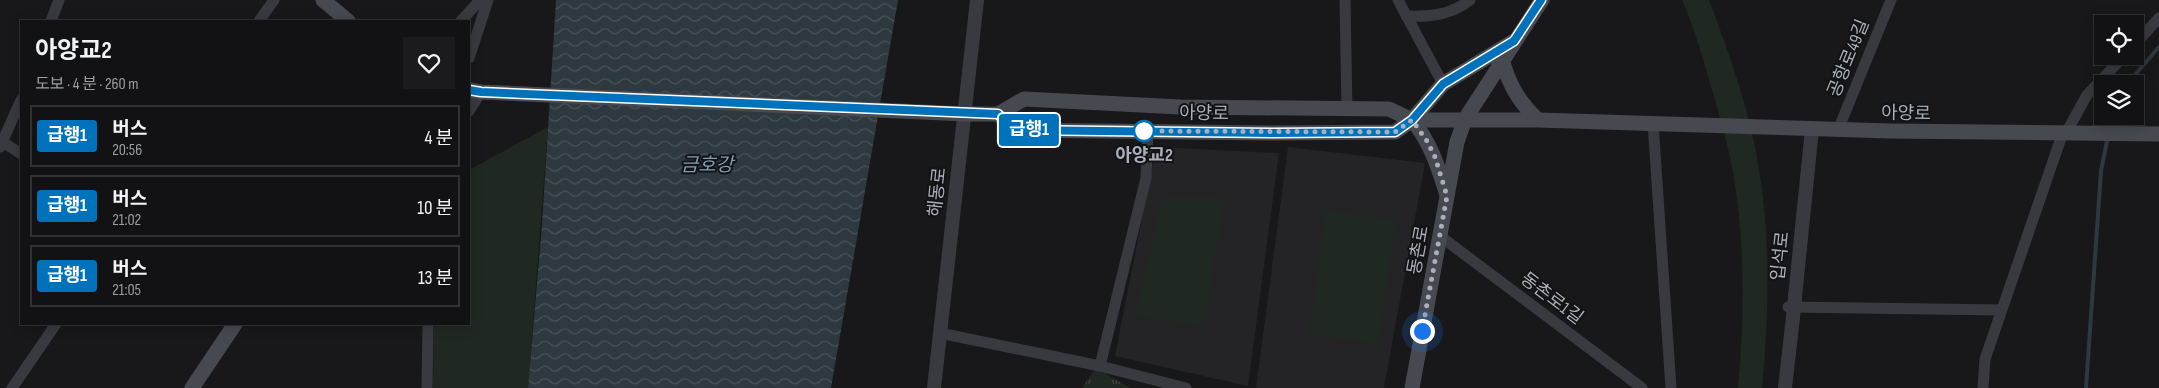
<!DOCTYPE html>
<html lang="ko">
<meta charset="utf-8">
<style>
body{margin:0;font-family:"Sofia Sans Condensed","Noto Sans KR",sans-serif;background:#1b1b1d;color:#f1f3f6;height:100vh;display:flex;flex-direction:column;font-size:19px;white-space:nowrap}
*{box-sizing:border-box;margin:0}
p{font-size:16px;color:#9c9ea0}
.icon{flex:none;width:28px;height:28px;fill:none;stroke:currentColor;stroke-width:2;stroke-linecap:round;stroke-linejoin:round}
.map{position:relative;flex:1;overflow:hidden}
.sheet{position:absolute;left:20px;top:20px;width:450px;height:305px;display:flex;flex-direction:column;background:#121214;border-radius:0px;box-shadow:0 2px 12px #0003,0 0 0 1px #313234}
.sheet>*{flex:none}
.badge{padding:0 10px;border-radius:4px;font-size:18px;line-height:32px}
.controls{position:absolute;left:2094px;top:15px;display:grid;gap:10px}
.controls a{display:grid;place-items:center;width:50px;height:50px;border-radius:0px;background:#121214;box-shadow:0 2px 12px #0003,0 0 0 1px #313234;font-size:25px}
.you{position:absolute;width:25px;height:25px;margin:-12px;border:4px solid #fff;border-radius:50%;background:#1a73e8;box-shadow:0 0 0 8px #1a73e833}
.map>.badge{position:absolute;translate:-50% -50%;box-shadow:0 0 0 2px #fff}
.round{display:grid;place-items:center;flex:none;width:52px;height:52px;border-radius:0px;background:#1b1b1d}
.overview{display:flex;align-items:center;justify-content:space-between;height:85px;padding:0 15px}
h1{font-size:24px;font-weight:700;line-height:38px}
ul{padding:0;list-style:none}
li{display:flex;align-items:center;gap:15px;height:62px;margin:0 10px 8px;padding:0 5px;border:2px solid #313234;border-radius:0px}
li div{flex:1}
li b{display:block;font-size:19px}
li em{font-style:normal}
li .badge{min-width:55px;font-weight:700;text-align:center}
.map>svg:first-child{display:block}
</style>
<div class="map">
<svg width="2159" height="388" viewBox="0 0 2159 388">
<defs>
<pattern id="grass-tufts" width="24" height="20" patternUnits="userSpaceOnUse" patternTransform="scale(1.25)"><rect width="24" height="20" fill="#202921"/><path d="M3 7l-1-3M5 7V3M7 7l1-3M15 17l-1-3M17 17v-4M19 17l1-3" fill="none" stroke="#3e463f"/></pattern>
<pattern id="water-waves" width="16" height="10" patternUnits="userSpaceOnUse" patternTransform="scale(1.25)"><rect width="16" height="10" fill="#2d383f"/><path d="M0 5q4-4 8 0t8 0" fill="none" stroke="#495259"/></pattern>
</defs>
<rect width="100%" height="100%" fill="#18181a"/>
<path fill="#242427" d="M1156,147L1279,153L1248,386L1115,356Z
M1288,147L1425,163L1384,388H1256Z"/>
<path fill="url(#grass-tufts)" d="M1096,368L1130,388H1082Z"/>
<path fill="#202921" d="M1682,0H1709C1729,53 1749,108 1758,164C1771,237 1769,314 1762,388H1738C1745,316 1745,243 1733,171C1727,142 1719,112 1710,83C1702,55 1694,27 1682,0Z
M548,127L528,388H433L434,324H469V170Z
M1162,198H1224L1205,327L1135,316Z
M1326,210L1396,220L1378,344L1309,334Z"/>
<path fill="url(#water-waves)" d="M556,0H898L831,388H528L542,225Z"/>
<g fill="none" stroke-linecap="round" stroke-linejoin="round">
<path stroke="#2d383f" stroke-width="4" d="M2127,84L2159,47
M2109,130L2112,116
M2086,388L2101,171L2108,136"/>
<path stroke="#393a40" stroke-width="11" d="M1345,0L1347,110
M1398,0L1443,84
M1406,16C1431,17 1450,15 1470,0
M51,21L59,0
M259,21L274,0
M461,21L480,0
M2135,44L2159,18
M469,58L488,0
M469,111L481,92
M1653,123L1671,388
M1838,130L1891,0
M3,142L21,154
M0,147L21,100
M1440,236L1642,388
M1788,307L2002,310
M940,333L1100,366L1146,178L1148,131
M1100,366L1186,388
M12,388L56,324
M427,388L428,324
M1983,388L1985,359L2061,138L2066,133L2087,95L2124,56"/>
<path stroke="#393a40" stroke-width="14" d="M1795,297L1812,129
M934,388L977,0
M1785,388L1793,317"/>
<path stroke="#474950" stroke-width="15" d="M323,0L348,21
M1502,59C1509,85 1519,102 1538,120
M469,90L481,92L965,114H998L1024,99L1180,107L1389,109L1412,120H1538L1889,131L2159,134
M998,114L1015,130L1275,133L1395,132L1412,120L1443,84L1514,41
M1412,120C1431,143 1438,167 1447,195
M192,388L235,324
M1412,388L1457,142L1465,119L1542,0"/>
<path stroke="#393a40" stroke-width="14" d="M1793,317L1795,297"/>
</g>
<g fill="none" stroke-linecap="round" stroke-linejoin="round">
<defs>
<path id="line" d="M469,90L481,92L998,114L1015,130L1275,133L1395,132L1412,120L1443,84L1514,41L1541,0"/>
</defs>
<use href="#line" stroke="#fff" stroke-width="11"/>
<use href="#line" stroke="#0072bc" stroke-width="8"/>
<path stroke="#aab0bb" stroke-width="5" stroke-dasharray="0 9" d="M1144,131L1395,132L1412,120L1427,141L1435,157L1447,196L1422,331"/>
</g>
<circle fill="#fff" stroke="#0072bc" stroke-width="2.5" cx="1144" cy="131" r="10"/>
<g text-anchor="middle" stroke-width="4" stroke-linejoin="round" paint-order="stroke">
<g font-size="18" fill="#aab0bb" stroke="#131315">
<text transform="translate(1848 58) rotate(-68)" y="6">공항로49길</text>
<text transform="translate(1204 113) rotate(1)" y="6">아양로</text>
<text transform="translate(1906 113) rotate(1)" y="6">아양로</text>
<text transform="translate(937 192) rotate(-84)" y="6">해동로</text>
<text transform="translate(1418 250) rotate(-80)" y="6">동촌로</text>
<text transform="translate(1780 256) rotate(-84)" y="6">입석로</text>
<text transform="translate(1552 298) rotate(37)" y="6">동촌로1길</text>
</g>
<g font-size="18" font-weight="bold" fill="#aab0bb" stroke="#131315">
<text x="1144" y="161">아양교2</text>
</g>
<g font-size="19" font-style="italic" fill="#809fb7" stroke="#131315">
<text x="707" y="171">금호강</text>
</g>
</g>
</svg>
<div class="controls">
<a><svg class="icon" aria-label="locate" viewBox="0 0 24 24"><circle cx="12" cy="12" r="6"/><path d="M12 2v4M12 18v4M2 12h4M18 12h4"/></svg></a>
<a><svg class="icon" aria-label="layers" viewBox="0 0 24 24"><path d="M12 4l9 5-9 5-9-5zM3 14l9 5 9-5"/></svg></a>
</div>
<div class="you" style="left:1422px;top:331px"></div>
<b class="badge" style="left:1029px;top:130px;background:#0072bc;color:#fff">급행1</b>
<section class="sheet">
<div class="overview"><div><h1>아양교2</h1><p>도보 · 4 분 · 260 m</p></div><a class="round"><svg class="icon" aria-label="heart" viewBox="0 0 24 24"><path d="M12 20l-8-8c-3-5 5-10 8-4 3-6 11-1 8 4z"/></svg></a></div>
<ul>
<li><span class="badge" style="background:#0072bc;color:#fff">급행1</span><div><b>버스</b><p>20:56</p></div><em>4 분</em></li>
<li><span class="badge" style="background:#0072bc;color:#fff">급행1</span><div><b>버스</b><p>21:02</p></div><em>10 분</em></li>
<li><span class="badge" style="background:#0072bc;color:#fff">급행1</span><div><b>버스</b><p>21:05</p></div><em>13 분</em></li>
</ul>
</section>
</div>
